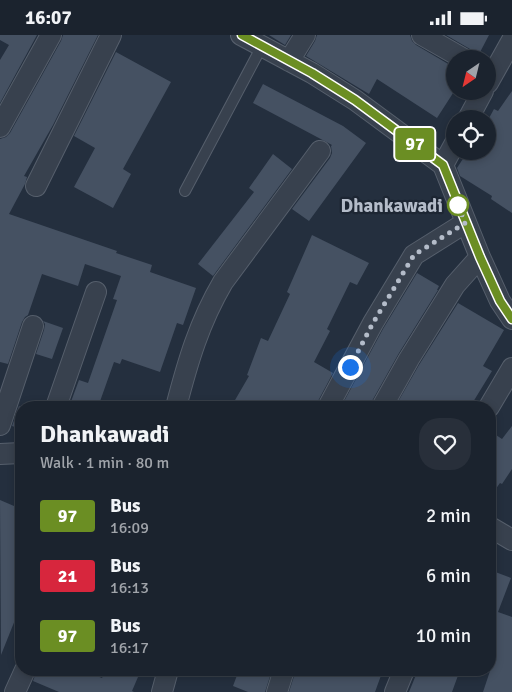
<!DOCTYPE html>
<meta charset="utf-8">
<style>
body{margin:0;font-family:Signika,sans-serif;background:#282f3a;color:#f1f3f6;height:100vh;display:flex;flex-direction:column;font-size:19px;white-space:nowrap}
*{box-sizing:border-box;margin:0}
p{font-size:16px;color:#a0a4aa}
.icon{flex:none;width:28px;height:28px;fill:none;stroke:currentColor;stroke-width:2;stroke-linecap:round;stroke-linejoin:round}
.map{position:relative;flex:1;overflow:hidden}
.details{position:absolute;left:15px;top:366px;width:481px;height:275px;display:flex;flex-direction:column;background:#1b232e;border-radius:20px;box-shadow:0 2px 8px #0003,0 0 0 1px #39404a}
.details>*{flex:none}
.badge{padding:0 10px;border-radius:4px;font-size:18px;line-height:32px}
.needle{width:32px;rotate:215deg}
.controls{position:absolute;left:446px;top:15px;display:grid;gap:10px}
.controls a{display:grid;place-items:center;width:50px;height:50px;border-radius:50%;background:#1b232e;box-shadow:0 2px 8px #0003,0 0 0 1px #39404a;font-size:25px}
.you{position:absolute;width:25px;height:25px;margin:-12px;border:4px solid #fff;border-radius:50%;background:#1a73e8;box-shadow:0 0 0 8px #1a73e833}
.map>.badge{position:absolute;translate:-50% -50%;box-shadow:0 0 0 2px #fff}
.round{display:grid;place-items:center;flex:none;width:52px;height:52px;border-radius:20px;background:#282f3a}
.head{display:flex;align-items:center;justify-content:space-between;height:85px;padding:0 25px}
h1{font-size:24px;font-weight:800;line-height:38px}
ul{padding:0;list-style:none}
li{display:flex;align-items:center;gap:15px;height:60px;padding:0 25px}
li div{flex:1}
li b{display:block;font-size:19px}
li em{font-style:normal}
li .badge{min-width:55px;font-weight:700;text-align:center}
.status{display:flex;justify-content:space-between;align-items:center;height:35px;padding:0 25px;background:#1b232e;direction:ltr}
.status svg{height:14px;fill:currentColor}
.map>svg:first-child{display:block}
</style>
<div class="status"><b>16:07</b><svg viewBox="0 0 49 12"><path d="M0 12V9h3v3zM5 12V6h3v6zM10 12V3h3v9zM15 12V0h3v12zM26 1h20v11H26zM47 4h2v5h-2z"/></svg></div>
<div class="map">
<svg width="512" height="657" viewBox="0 0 512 657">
<rect width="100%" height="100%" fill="#242f3e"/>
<path fill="#455162" d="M0,0H37L0,68V25L9,10L0,5Z
M63,0H98L53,90L24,141L27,142L25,149L9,179L117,216L116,218L152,230L150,237L196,253L183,290L177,288L160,337L122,324L120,329L114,327L98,372H69L79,345L88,348L117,265L113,264L121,241L85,229L78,251L42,239L28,280L25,282L22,287L8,329L0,327V104L6,102L10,98L61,6Z
M269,0H291L285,10Z
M317,0H410L412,6L416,10L455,33V55L437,83L377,44L369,59L306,21L315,6Z
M446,0H489L477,23L470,14Z
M116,17L171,47L123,134L131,139L113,173L74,152L95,113L74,101Z
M263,49L343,91L366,108L309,186L292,174L330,123L332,118L331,111L332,110L253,68Z
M512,56V178L491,164L492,161L460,141L457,133L468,116H488V85L494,74L498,76Z
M273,119L292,134L213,241L198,229L254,157L249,153Z
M312,200L369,228L357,250L350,247L327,294L330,296L314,327L333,338L318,366L316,372H231L249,341L247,340L261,303L268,306L290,259L287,257Z
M417,238L439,251L437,255H438L399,318L372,366L370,372H341L383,294Z
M458,268L504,295L483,331L492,336L470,372H395L419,330Z
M43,286L63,293L52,324L36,319L44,295L45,289Z
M19,371L21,372V394L12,391Z
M512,391V434L502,449L500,448L490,462V396L502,404Z
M0,465L21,474V570L1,620Z
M490,535L511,543L498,577L512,582V657H483L490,636Z
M37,635H82L102,643L106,635H141L132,656L134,657H59L33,646Z
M239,635H272L265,657H248L233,651Z
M296,635H383L375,657H289Z
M418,635H460L452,657H409Z"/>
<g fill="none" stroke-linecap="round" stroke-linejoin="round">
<defs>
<path id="lane" d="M185,156L262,11"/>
<path id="street" d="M241,0L312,38L355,65L443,130L480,222L500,266L512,284
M422,0L464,24
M289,26L305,0
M488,48L512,5
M468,84L483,56
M0,92L51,0
M443,130L455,108
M36,151L111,0
M56,372L96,257
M176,372C188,326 199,288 223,247L320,116
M328,372L373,288L414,220L465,188
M382,372L409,324L455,250L480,222
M489,372L512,333
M0,390L33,291
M0,419L21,418
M490,492L512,505
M15,657L25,635
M162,657L168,635
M277,657L284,635
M395,657L404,635"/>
</defs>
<use href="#lane" stroke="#565f6c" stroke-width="12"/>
<use href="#street" stroke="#565f6c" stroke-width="22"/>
<use href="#lane" stroke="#38414e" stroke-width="10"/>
<use href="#street" stroke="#38414e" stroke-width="20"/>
</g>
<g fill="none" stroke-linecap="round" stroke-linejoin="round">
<defs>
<path id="line" d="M242,0L312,38L355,65L443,130L480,222L500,266L512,284"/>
</defs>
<use href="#line" stroke="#fff" stroke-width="11"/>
<use href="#line" stroke="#6b8e23" stroke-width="8"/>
<path stroke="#b4bcc9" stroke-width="5" stroke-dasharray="0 9" d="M350,332L373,288L414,220L465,188L456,164L458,170"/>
</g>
<circle fill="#fff" stroke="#6b8e23" stroke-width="2.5" cx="458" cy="170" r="10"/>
<g text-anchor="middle" stroke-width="4.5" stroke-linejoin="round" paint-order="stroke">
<g font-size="19" font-weight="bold" fill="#b4bcc9" stroke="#1d2633" text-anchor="end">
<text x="443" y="177">Dhankawadi</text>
</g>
</g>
</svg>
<div class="controls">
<a><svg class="needle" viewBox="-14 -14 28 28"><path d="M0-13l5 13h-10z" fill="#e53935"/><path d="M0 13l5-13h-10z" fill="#a0a4aa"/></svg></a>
<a><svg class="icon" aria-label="locate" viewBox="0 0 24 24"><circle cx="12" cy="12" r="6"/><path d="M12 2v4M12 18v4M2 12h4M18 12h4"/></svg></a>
</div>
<div class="you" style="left:350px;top:332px"></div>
<b class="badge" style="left:415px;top:109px;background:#6b8e23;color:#fff">97</b>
<section class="details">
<div class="head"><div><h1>Dhankawadi</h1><p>Walk · 1 min · 80 m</p></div><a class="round"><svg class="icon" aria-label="heart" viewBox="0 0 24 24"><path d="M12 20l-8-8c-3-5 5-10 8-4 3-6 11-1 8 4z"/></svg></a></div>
<ul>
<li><span class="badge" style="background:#6b8e23;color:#fff">97</span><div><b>Bus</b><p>16:09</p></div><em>2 min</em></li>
<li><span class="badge" style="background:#d7263d;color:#fff">21</span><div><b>Bus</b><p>16:13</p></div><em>6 min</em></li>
<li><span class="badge" style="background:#6b8e23;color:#fff">97</span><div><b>Bus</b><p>16:17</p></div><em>10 min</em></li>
</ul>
</section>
</div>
